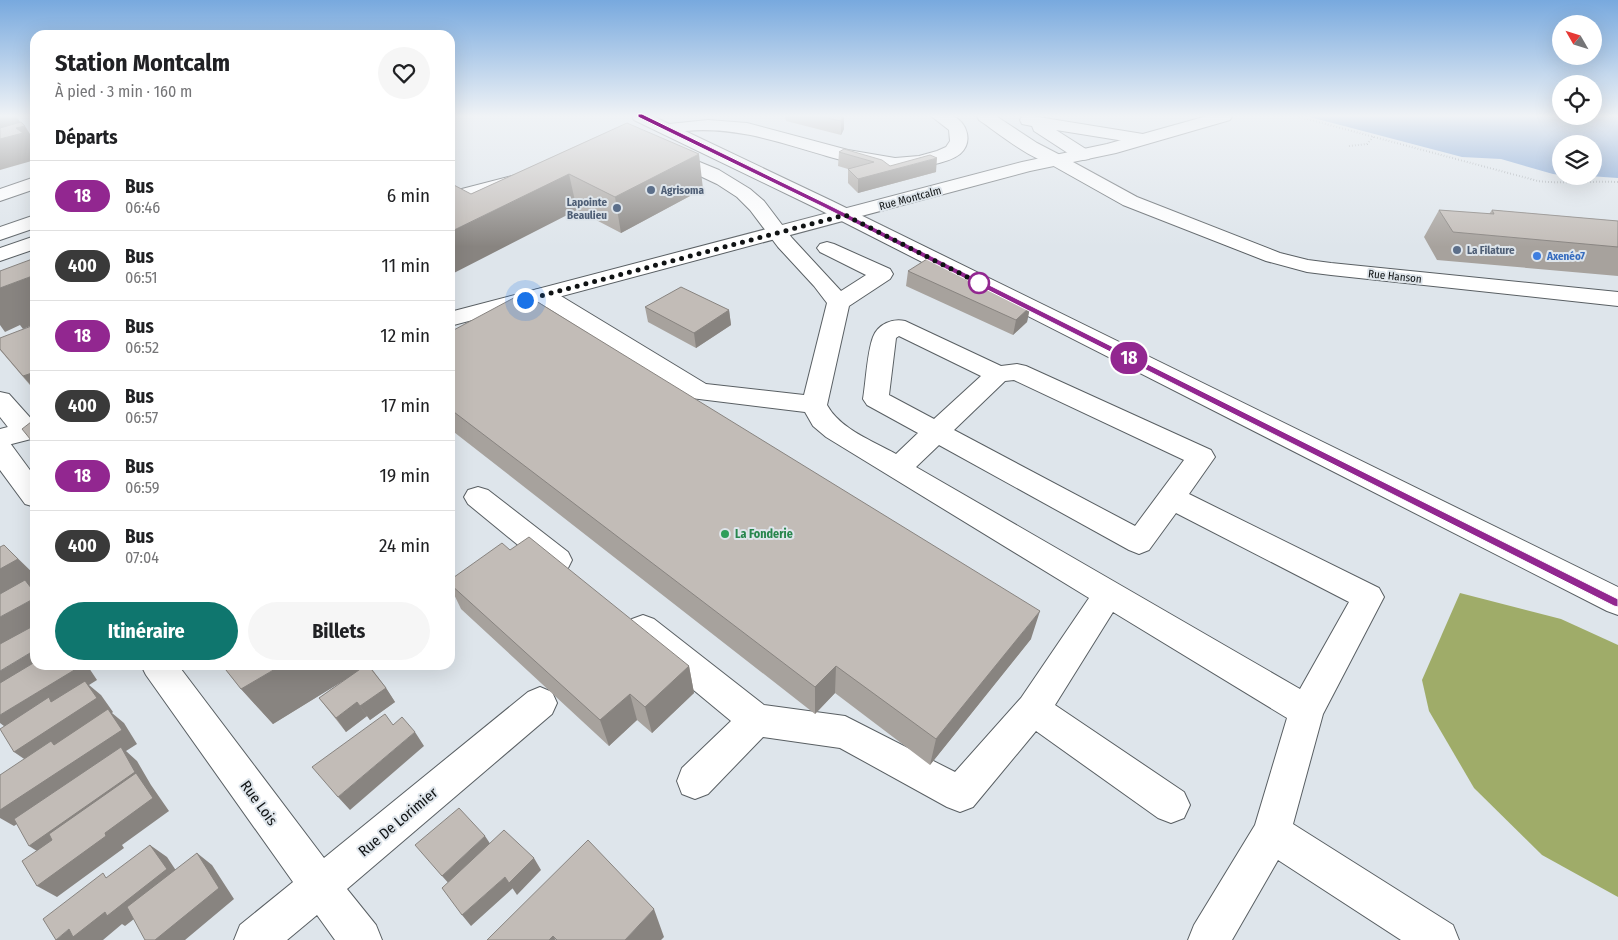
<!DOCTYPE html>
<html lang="fr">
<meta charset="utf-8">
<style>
body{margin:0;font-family:"Fira Sans Condensed",sans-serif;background:#f6f6f6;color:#202124;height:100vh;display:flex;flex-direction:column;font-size:19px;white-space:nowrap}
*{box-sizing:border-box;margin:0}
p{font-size:16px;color:#757577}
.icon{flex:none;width:28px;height:28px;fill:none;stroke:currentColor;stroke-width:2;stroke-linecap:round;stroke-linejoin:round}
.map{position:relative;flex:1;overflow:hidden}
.panel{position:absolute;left:30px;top:30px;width:425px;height:640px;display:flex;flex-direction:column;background:#fff;border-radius:15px;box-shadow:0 5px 20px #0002}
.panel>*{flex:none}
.badge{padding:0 10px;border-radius:16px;font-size:18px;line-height:32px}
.needle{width:32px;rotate:309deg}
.tools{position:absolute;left:1552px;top:15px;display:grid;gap:10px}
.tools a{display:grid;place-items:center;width:50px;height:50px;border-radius:50%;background:#fff;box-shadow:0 5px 20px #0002;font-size:25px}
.you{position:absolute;width:25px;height:25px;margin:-12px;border:4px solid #fff;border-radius:50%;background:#1a73e8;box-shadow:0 0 0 8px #1a73e833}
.map>.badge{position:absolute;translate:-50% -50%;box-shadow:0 0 0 2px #fff}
h2{padding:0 25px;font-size:19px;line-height:45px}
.round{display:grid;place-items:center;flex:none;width:52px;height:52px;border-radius:26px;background:#f6f6f6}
.summary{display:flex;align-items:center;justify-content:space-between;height:85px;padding:0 25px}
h1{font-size:24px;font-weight:700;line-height:38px}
.cta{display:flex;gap:10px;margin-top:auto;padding:10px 25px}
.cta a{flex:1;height:58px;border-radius:30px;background:#0f766e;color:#fff;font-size:20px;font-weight:700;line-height:58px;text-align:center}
.cta a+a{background:#f6f6f6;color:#202124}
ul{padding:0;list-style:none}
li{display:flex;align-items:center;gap:15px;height:70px;padding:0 25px;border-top:1px solid #e0e0e0}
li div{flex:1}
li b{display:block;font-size:19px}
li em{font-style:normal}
li .badge{min-width:55px;font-weight:700;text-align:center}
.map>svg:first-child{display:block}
</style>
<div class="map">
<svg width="1618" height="940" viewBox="0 0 1618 940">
<rect width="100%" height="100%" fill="#dee5eb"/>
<path fill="#9fac69" d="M1460,593L1561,619L1618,645V897L1542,855L1474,788L1429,711L1422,680Z"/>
<path fill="#7098ce" d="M1306,116H1618V178L1589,176H1594V144H1561V175L1553,174L1501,159L1462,157Z"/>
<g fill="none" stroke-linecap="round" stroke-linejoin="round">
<defs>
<path id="minor" d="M632,116H653L669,124L708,120L747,123L848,150L895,158L919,156L937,151L946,147L950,141L949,130L931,116C937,115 947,114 953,116C968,123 973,143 960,154C946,165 914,168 897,168C875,169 851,163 830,157C782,143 736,126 685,131L832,201L1618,587V615L1607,611L818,209L634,120Z
M668,149L719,170L750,189L764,201L792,238L841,291L866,275L820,252L817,248L820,244L827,242L834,244L890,269L893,274L890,279L849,306L827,405C840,429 873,441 896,454L918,433L867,405L863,399C866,381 867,353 873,337C878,324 893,318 905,321L1001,366L1017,364L1026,366L1211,450L1215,457L1189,494L1379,588L1384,597L1323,714L1293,824L1453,925L1459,940H1401L1278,860L1232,940H1188L1194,925L1255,825L1287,718L1113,612L1055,705L1184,792L1190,805L1184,818L1171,823L1158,818L1036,731L973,807L960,812L947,807L840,748L763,737L708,794L695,799L682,794L677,781L682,768L731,721L632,639L627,629L632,619L643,615L654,619L764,705L845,716L955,772L1021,698L1089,598L826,437L813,426L805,412L691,398L535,300L532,295L535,290L543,288L551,290L706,384L804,395L827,303L814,286L778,247L750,210L737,197L717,184L662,158L659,154L662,150ZM899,336L981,376L934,419L889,395L896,338ZM1014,380L1184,460L1135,526L954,430L1005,381ZM939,445L1129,550L1139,554L1149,550L1176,513L1349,602L1300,689L916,467Z
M1056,155L1062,156L1137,197L1280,253L1308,260L1331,263L1618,292V306L1331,275L1307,272L1266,261L1123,205L1050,164L1047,160L1050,156Z
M516,175L523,177L525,181L523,185L454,203L450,202V190L454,191Z
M35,177V189L0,201V189Z
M0,392L9,394L35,423V438C17,443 10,429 0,417Z
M0,441L10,443L35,477V507L25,504L0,470Z
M478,487L488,490L568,552L572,560L568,568L557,572L546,568L468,504L464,497L468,490Z
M141,665H178L324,858L528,692L540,687L552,692L557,703L552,714L347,889L376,925L382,940H335L317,915L287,940H234L240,925L293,882L146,675Z"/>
<path id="major" d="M1207,116H1232L1230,120L1116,153L1030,171L450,326V312L1022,162L1107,144Z
M35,215V228L0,240V227Z
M35,236V249L0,261V248Z
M35,420V438L0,447V429Z"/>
<path id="highway" d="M977,116H996L1037,143L1062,156L1065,160L1062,164C1041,169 997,132 979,120Z
M1022,116H1032L1143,134L1149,135L1152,139L1149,143L1143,144L1056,130L1089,151L1092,155L1089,159L1083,160L1077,159L1034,131L1032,126L1022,124L1020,120Z"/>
</defs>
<use href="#minor" stroke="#595f63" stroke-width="2"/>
<use href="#major" stroke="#595f63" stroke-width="2"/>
<use href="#highway" stroke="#595f63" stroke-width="2"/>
<path stroke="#757a7e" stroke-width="2" stroke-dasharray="0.5 2.5" stroke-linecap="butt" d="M1296,116L1538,181C1565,184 1591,181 1618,182
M1349,146L1367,144L1374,136"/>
<use href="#minor" fill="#fff" fill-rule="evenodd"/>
<use href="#major" fill="#fff" fill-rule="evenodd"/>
<use href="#highway" fill="#fff" fill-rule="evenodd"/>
</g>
<path fill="#a7a29d" d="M785,116H844V129L841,135L786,121Z
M627,123L703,189L621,233L577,210L471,194Z
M839,152L890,166L936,172L858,193L848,183V169L838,166Z
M1439,210L1489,214L1492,210L1618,221V276L1437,260L1424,237Z
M908,271L1030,307L1027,322L1013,335L906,286Z
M645,307L729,310L731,325L696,348L648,322Z
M35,327V391L0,350Z
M450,332L1031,639L930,765L835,693L815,714L450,429Z
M510,550L689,666L694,693L652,733L637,720L609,746L461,609L450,586V580Z
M222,665H369L386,688L395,702L370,720L367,716L346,732L319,698L349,677L273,724L241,689Z"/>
<path fill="#888480" d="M0,116H16L23,126H25L35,142V160L0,170Z
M844,116V129L841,135V121Z
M699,154L703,189L621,233L615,197Z
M937,158L936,172L858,193V179Z
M569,174L577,210L450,275V232Z
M35,275V324L23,329L20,325L5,332L0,325V288Z
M1030,307L1027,322L1013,335L1016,320Z
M729,310L731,325L696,348L694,333Z
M35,372V390L23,376Z
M4,545L35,575V584L31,586L35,590V593L0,604V569Z
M35,598V633L0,647V617Z
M1040,611L1031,639L930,765L936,739Z
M35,650V665L0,696V671Z
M81,665H87L97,680L89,685L101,695L113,712L112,713L124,723L137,744L126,751L137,761L151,785L169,811L122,845L124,848L57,897L37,886L48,858L29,846L124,753L14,826L0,818V810L33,765L14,752L12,732L0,723V715Z
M282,665H369L273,724L241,689Z
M689,666L694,693L652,733L645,707Z
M836,666L835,693L815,714V687Z
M386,688L395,702L370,720L360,706Z
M630,694L637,720L609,746L600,720Z
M357,702L367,716L346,732L336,718Z
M415,732L424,746L350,810L338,797Z
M485,836L493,848L452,887L442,876Z
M150,845L167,857L183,881L125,926L122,924L103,940H56L69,929L105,912Z
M197,853L212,865L234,899L185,940H155Z
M534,858L541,870L517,895L509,883Z
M505,877L513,888L471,926L462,915Z
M654,909L664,937L661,940H625Z
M553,936L556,940H549Z"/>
<path fill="#c2bcb7" stroke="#888480" d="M818,116H844L841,121Z
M21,122L25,126L16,128L23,133L0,139V128Z
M627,123L699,154L615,197L569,174L450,232V183L471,194Z
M844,149L882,160L890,166L930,155L937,158L858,179L848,169L874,162L839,152Z
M1439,210L1494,214L1492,210L1618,221V247L1453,232Z
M35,258V275L0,288V271Z
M927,259L1030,307L1016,320L908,271Z
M681,287L729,310L694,333L645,307Z
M523,293L1040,611L936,739L836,666L815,687L450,409V332Z
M34,325L35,327V372L23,376L0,349V338Z
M35,421V445L22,429L31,422Z
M529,537L689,666L645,707L630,694L600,720L450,584V580L502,543L510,550Z
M4,545L18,559L0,569V547Z
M25,580L35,593V598L0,617V594Z
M35,625V650L0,671V644Z
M35,662V665H81V666L0,715V683Z
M222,665H282L241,689Z
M366,665H368L386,688L360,706L357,702L336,718L319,698Z
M85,681L97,698L14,752L0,729L49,697L51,702Z
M108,709L122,730L0,810V775L51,741L54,745Z
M385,714L393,725L402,717L415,732L338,797L312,767Z
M121,747L135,772L29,846L14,819Z
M136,773L153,798L105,833L106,836L37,886L22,861L52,840L49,834Z
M459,808L485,836L442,876L415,845Z
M504,830L534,858L509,883L505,877L462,915L442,888Z
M588,840L654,909L625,940H557L553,936L549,940H487Z
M150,845L167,869L107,916L105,912L73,937L69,929L56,940L43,919L103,873L106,878Z
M197,853L219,888L155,940H145L127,907Z"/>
<linearGradient id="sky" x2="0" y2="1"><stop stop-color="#78a9de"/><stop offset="0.47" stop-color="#f0f3f6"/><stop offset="1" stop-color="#f0f3f6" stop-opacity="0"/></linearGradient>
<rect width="1618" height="247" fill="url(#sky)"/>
<path fill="#922790" stroke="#fff" d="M638,114H642L827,204L1618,599V607L1614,606L823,207L638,117Z"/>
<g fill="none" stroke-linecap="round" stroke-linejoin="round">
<path stroke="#101314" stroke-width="5" stroke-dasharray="0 9" d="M525,300L845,215L983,285L979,283"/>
</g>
<g fill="#5c6f8a" stroke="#dee5eb" stroke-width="2">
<circle cx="651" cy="190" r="5"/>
<circle cx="617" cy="208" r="5"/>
<circle cx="1457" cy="250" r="5"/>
</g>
<circle fill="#3f7fe0" stroke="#dee5eb" stroke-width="2" cx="1537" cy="256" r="5"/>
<circle fill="#fff" stroke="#922790" stroke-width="2.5" cx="979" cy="283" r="10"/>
<circle fill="#2e9e5b" stroke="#dee5eb" stroke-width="2" cx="725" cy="534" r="5"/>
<g text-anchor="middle" stroke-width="4" stroke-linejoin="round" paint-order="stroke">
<g font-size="11" font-weight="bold" fill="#4e5e75" stroke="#dee5eb" text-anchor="start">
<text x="661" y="194">Agrisoma</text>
<text x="607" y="206" text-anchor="end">Lapointe<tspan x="607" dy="13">Beaulieu</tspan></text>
<text x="1467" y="254">La Filature</text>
</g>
<g font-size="11" fill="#101314" stroke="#dee5eb">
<text transform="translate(910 198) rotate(-15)" y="4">Rue Montcalm</text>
<text transform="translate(1395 276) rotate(6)" y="4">Rue Hanson</text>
</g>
<g font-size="11" font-weight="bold" fill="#366cbe" stroke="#dee5eb" text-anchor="start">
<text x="1547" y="260">Axenéo7</text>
</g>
<g font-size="12" font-weight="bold" fill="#27864d" stroke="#dee5eb" text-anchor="start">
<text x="735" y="538">La Fonderie</text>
</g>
<g font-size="15" fill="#101314" stroke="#dee5eb">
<text transform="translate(259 803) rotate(54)" y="5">Rue Lois</text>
<text transform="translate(398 822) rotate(-40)" y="5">Rue De Lorimier</text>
</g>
</g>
</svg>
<div class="tools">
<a><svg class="needle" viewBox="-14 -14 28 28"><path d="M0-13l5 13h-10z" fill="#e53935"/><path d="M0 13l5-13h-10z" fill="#757577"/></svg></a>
<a><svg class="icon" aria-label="locate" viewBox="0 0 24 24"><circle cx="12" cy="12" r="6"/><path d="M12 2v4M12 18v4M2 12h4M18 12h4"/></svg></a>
<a><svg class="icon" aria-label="layers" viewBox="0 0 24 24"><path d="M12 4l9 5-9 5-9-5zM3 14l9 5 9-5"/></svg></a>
</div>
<div class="you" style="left:525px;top:300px"></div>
<b class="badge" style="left:1129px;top:358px;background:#922790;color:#fff">18</b>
<section class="panel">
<div class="summary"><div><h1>Station Montcalm</h1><p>À pied · 3 min · 160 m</p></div><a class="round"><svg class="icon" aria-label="heart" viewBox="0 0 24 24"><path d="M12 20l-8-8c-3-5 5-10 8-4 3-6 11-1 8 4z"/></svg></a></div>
<h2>Départs</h2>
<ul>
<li><span class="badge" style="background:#922790;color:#fff">18</span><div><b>Bus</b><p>06:46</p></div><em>6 min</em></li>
<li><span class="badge" style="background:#3a3a3a;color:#fff">400</span><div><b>Bus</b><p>06:51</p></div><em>11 min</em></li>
<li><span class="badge" style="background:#922790;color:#fff">18</span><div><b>Bus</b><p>06:52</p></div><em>12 min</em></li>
<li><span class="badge" style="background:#3a3a3a;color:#fff">400</span><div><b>Bus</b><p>06:57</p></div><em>17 min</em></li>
<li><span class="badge" style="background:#922790;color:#fff">18</span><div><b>Bus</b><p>06:59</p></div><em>19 min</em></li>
<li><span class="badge" style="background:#3a3a3a;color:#fff">400</span><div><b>Bus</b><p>07:04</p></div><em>24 min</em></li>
</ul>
<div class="cta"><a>Itinéraire</a><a>Billets</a></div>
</section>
</div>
